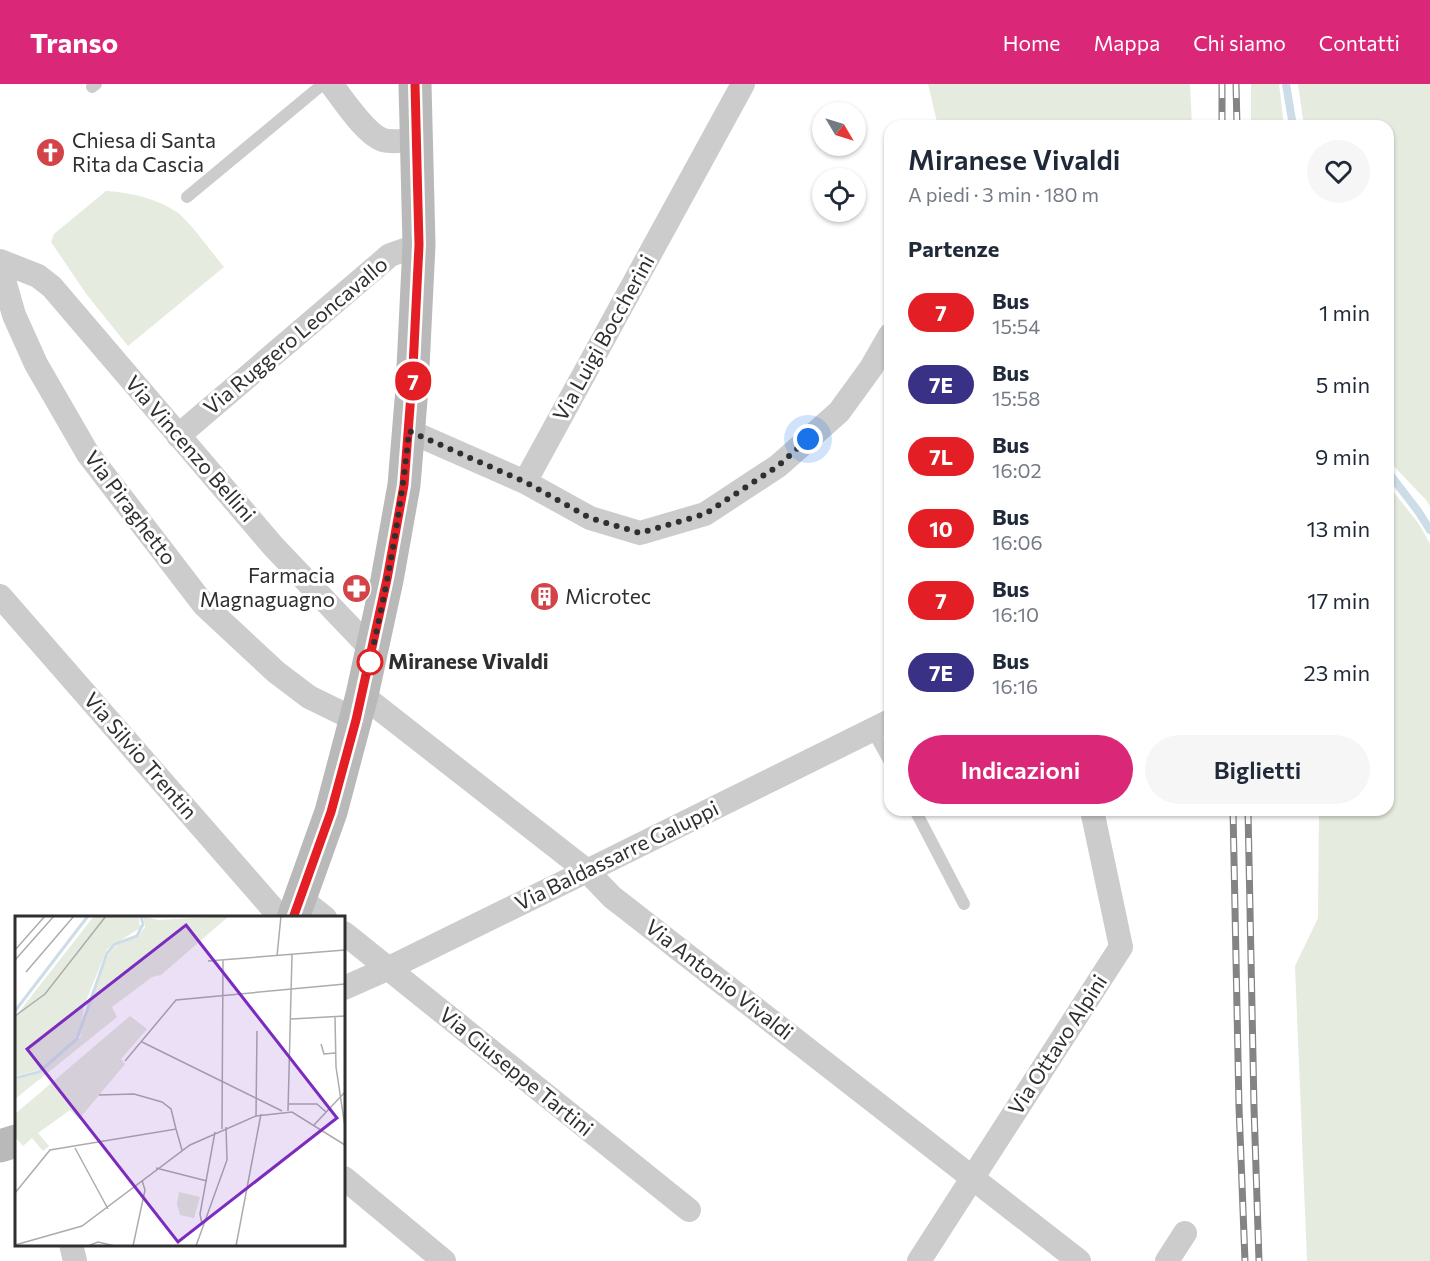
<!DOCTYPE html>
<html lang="it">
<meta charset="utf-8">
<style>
body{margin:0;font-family:Commissioner,sans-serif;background:#f6f6f7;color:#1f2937;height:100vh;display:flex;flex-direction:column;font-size:22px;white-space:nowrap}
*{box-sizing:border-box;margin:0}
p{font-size:20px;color:#747a83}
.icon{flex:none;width:33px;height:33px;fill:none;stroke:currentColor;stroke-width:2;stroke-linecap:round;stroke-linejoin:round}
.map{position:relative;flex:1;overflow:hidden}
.sheet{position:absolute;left:884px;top:36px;width:510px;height:696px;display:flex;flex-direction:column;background:#fff;border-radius:18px;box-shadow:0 2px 4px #0004}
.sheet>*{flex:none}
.badge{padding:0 12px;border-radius:20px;font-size:21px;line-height:39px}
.needle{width:39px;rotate:128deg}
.buttons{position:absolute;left:812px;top:18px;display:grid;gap:12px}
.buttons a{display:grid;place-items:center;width:54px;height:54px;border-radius:50%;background:#fff;box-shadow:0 2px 4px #0004;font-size:30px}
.you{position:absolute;width:30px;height:30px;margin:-15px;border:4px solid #fff;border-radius:50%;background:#1a73e8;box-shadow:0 0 0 9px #1a73e833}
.map>.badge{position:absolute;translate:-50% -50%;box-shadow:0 0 0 3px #fff}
h2{padding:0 24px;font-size:22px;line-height:54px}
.round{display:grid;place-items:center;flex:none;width:63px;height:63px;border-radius:32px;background:#f6f6f7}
.overview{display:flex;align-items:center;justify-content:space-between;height:102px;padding:0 24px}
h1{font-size:28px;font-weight:600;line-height:45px}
.cta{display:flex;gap:12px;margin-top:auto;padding:12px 24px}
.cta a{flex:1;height:69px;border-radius:36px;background:#db2777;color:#fff;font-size:24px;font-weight:600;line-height:69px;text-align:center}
.cta a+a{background:#f6f6f7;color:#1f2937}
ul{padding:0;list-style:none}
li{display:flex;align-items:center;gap:18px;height:72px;padding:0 24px}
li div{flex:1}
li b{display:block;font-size:22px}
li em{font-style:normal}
li .badge{min-width:66px;font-weight:700;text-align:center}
header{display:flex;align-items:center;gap:36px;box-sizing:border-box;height:84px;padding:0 30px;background:#db2777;color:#fff}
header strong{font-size:28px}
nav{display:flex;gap:33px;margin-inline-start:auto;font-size:21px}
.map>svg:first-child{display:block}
</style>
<header>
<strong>Transo</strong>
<nav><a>Home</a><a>Mappa</a><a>Chi siamo</a><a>Contatti</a></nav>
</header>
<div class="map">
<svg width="1430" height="1177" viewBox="0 0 1430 1177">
<rect width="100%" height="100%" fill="#fff"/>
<path fill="#e5ebde" d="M928,0H1190L1192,42H938Z
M1251,0H1279L1284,42H1251Z
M1298,0H1430V422L1426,416L1388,376V42H1304Z
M106,107C131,108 158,115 178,129C191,139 212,169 224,183L128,262L87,211L51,158L54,150Z
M1388,401L1419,440L1430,460V1177H1307L1295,882L1318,834L1319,726H1388Z"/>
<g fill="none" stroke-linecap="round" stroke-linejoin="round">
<path stroke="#cddde8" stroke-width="8" d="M1286,0L1293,42
M1388,388L1418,427L1430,446"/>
<path stroke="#ccc" stroke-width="12" d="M92,3L96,0
M187,113L323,0
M872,646L890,678
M915,726L964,820"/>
<path stroke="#ccc" stroke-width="24" d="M331,0C343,15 365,50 383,56C393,59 406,56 416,56
M0,177L38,192L52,203L273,462L372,566
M0,182L14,231L36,280L88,370L204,521L276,588L309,613L356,636
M409,347L525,398L743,0
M178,352L390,171L419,161
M525,398L590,434L640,449L705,430L778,382L839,328L871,284L890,251
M0,512L281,834
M362,611L587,787L612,813L1079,1177
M301,815L325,834
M344,849L689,1126
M344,904L387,885L587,787L890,637
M344,1094L444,1177
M71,1160L75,1177
M919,1177L1121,863L1092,726
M1167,1177L1185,1149"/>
<path stroke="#b9b9b9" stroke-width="33" d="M293,834L331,728L362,611L387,496L404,401L412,304L419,161L415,0
M0,1062L16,1057"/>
<defs>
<path id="rail" d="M1222,0V42
M1236,0L1237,42
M1233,726L1239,1023L1245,1177
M1248,726L1254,1023L1259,1177"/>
</defs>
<use href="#rail" stroke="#848484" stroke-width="7"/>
<use href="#rail" stroke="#fff" stroke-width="4.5" stroke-dasharray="14" stroke-linecap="butt"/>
</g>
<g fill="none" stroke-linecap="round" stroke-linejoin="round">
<defs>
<path id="line" d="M293,834L331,728L356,636L387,495L404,401L413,284L419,161L415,0"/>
</defs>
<use href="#line" stroke="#fff" stroke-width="14"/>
<use href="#line" stroke="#e31e24" stroke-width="9"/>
<path stroke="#2f2f2f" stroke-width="6" stroke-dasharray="0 10.8" d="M370,578L367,589C386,509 401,428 409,347L525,398L590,434L640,449L705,430L778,382L808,355"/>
</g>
<defs>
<symbol id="church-disc" viewBox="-11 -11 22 22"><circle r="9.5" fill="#d34448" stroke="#fff"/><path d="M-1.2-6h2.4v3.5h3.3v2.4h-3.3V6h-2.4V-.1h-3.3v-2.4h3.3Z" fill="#fff"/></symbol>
<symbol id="pharmacy-disc" viewBox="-11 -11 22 22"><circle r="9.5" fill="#d34448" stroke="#fff"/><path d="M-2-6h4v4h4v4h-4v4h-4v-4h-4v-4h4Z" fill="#fff"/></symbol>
<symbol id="building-disc" viewBox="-11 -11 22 22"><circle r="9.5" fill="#d34448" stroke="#fff"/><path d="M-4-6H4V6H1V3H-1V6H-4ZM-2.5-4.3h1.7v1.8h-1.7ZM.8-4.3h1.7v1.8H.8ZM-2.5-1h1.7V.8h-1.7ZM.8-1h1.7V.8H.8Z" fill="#fff"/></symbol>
</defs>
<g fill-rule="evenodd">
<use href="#church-disc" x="34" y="52" width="33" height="33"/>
<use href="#pharmacy-disc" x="340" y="488" width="33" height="33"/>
<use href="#building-disc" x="528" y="496" width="33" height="33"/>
</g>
<circle fill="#fff" stroke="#e31e24" stroke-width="3" cx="370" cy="578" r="12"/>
<g text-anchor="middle" stroke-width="6" stroke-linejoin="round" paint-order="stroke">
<g font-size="21" fill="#2f2f2f" stroke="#fff" text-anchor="start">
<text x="72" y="64">Chiesa di Santa<tspan x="72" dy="24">Rita da Cascia</tspan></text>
<text x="335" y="499" text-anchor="end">Farmacia<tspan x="335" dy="24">Magnaguagno</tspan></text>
<text x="565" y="520">Microtec</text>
</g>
<g font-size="21" fill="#2f2f2f" stroke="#fff">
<text transform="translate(296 252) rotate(-40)" y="7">Via Ruggero Leoncavallo</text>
<text transform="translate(604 254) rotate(-61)" y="7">Via Luigi Boccherini</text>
<text transform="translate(190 365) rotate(49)" y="7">Via Vincenzo Bellini</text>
<text transform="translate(130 424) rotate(53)" y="7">Via Piraghetto</text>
<text transform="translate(140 672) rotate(49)" y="7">Via Silvio Trentin</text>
<text transform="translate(617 772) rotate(-26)" y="7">Via Baldassarre Galuppi</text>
<text transform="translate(719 896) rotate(38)" y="7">Via Antonio Vivaldi</text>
<text transform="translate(1058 961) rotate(-57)" y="7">Via Ottavo Alpini</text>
<text transform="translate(516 988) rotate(39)" y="7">Via Giuseppe Tartini</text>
</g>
<g font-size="21" font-weight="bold" fill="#2f2f2f" stroke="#fff" text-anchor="start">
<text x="388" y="585">Miranese Vivaldi</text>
</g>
</g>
<g transform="translate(15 832)">
<rect width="330" height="330" fill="#fff"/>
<path d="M79,0H124L125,12L92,33L69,90L66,113L57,127L24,154L0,160V101ZM128,0L143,4L214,0L146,59L137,61L97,91L102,101L0,183V163L24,157L65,122L73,88L94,37L104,27L123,21L130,11ZM115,100L132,113L106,143L110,148L64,203L55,194L23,217L34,230L28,235L17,222L8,230L0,221V198ZM164,276L185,281L179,302L165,299L162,288Z" fill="#e5ebde"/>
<path fill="none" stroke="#cddde8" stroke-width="3" d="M0,95L73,0M0,162L24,156L62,123L92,37L100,28L122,20L128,8L126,0"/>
<path fill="none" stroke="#acacac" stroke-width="1.5" d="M0,34L30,0M262,40L266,0M0,44L39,0M193,45L330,34M11,56L59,0M0,100L30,78L91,0M320,101L321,151L330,211M276,103L330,100M127,126L267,195M306,128L309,138L320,137M110,145L161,84L330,68M84,179L119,178L147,186L156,193L161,213M274,188H302L311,196M273,195L277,39M241,200L242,115M299,209L330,176M207,213L208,44M60,232L93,293M141,252L192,265M0,277L35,234L161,213L167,234M187,308L185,298L200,216M0,329L67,310L175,229L241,200L277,196L330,229M73,330L83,326L100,330M118,330L130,274L127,264M181,330L212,244L211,211M221,330L246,198"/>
<path fill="#7b2cbf" fill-opacity="0.15" stroke="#7b2cbf" stroke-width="3" d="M171,9L322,202L163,326L12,133Z"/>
<rect width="330" height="330" fill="none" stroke="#2f2f2f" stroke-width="3"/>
</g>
</svg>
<div class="buttons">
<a><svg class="needle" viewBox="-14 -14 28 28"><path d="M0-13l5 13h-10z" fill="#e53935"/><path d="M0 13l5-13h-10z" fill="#747a83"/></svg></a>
<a><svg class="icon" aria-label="locate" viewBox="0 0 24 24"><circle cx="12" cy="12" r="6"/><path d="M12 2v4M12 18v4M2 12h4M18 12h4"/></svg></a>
</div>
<div class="you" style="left:808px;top:355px"></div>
<b class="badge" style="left:413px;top:297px;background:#e31e24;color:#fff">7</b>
<section class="sheet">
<div class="overview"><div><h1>Miranese Vivaldi</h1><p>A piedi · 3 min · 180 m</p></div><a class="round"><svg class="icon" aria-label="heart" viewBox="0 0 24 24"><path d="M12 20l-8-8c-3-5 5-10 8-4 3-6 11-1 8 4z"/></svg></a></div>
<h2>Partenze</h2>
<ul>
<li><span class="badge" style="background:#e31e24;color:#fff">7</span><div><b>Bus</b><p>15:54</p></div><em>1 min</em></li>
<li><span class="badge" style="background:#393185;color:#fff">7E</span><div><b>Bus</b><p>15:58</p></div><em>5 min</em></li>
<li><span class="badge" style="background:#e31e24;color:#fff">7L</span><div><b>Bus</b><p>16:02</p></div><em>9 min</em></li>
<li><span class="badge" style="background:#e31e24;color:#fff">10</span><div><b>Bus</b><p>16:06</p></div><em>13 min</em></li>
<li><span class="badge" style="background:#e31e24;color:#fff">7</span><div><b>Bus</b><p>16:10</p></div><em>17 min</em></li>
<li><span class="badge" style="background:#393185;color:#fff">7E</span><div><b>Bus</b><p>16:16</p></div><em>23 min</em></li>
</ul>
<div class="cta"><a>Indicazioni</a><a>Biglietti</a></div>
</section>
</div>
